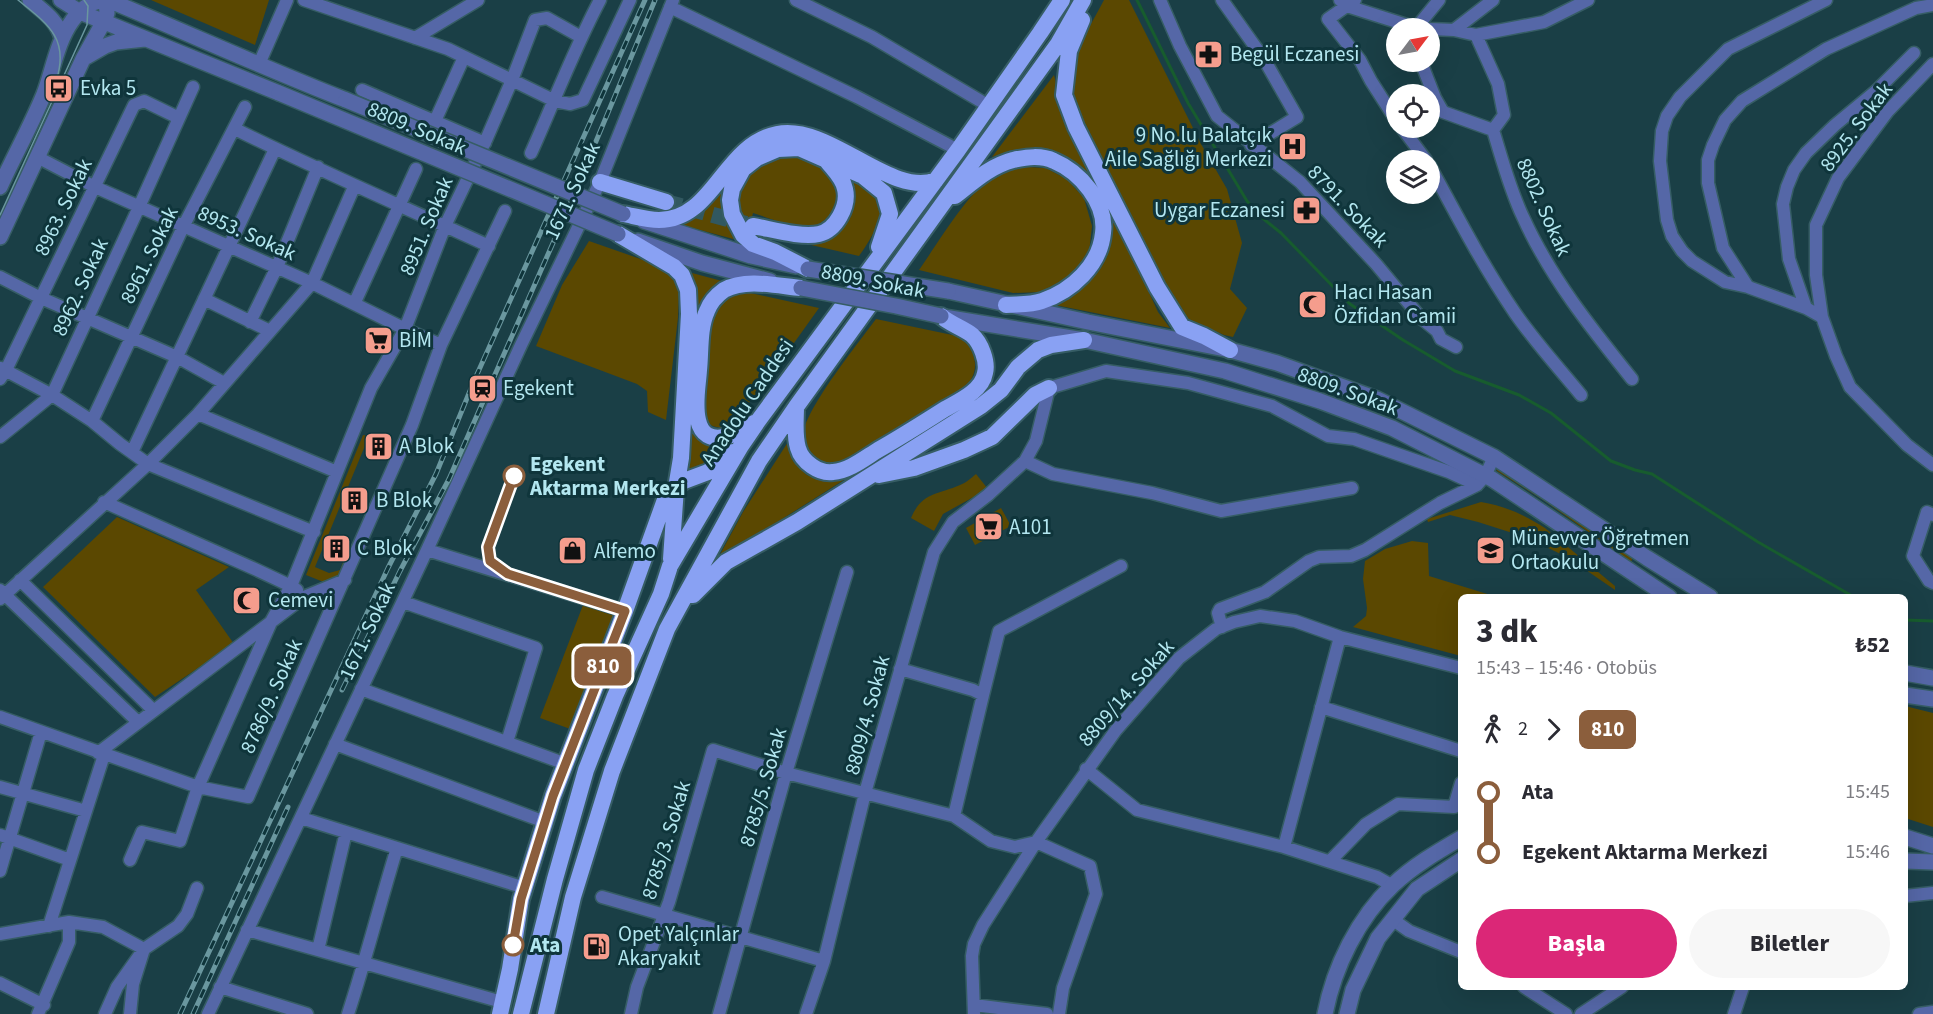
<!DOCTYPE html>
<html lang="tr">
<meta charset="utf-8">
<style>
body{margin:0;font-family:"Source Sans 3",sans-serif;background:#f7f7f7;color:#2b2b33;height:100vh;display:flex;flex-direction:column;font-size:22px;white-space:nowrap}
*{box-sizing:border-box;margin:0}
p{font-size:20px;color:#7c7c81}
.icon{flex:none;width:33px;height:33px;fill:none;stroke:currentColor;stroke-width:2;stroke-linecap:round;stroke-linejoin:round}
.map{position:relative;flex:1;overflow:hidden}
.details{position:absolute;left:1458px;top:594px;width:450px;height:396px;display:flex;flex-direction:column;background:#fff;border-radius:9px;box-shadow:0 6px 24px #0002}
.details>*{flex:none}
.badge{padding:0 12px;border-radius:9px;font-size:21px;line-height:39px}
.needle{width:39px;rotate:58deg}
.fabs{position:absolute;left:1386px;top:18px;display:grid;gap:12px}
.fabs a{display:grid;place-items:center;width:54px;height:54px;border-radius:50%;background:#fff;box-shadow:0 6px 24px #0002;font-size:30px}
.map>.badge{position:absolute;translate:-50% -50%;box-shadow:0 0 0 3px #fff}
.legs{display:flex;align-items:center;gap:9px;height:66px;padding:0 18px;font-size:20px}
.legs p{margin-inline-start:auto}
.summary{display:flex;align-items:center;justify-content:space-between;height:102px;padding:0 18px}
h1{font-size:33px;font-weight:800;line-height:45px}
.primary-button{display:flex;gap:12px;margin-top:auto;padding:12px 18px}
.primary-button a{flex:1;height:69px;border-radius:36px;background:#db2777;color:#fff;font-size:24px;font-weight:800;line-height:69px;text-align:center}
.primary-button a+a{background:#f7f7f7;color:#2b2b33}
ul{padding:0 18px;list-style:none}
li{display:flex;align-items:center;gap:21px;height:60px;font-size:22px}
li i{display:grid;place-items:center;width:9px;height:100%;margin:0 8px;background:currentColor}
li i::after{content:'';width:15px;height:15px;margin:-8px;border:4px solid;border-radius:50%;background:#fff}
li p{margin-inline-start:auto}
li:first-child i{background:linear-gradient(#0000 50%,currentColor 0)}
li:last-child i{background:linear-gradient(currentColor 50%,#0000 0)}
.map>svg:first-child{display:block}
</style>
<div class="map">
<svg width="1933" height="1014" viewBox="0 0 1933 1014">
<rect width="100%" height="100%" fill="#1a3f46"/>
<path fill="#5b4801" d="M151,0H269L255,45Z
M1104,0H1129L1201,144L1227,189L1242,243L1230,289L1247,308L1233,337L1224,335L1186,318L1172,299L1073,99C1067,62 1087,32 1104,0Z
M1054,75L1059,95L1158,312L1170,328L1055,305C1102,282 1099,261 1106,214L1041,150H1017L992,157Z
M790,155C806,158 825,164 833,179C843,199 830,227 807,227C789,227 770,218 753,213L751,221L743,219L738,208L737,196L751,171L774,157Z
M1027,167L1046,168L1067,179L1084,198L1092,226L1089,253L1068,281L1043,292L1013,293L919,270C938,243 963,200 988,180C999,171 1013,169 1027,167Z
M850,179C860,183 873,189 879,198C888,213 868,244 859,256L807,244L819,242Z
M728,181C725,206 722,218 737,240L674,223Z
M589,241L652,263L672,275L679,292L678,318L666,420L648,412L647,391L637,384L536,346L562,285Z
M692,273L722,281L718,284L695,320L696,289Z
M746,292L819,308L764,385L728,428C709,428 705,424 702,406L713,314L722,301L734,293Z
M876,319L962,337C977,353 981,372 964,389L850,459C838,464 826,466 815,458C808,453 802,443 803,434C806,408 859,342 876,319Z
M688,416C700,434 702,447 726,447L717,457L688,475L684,465Z
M363,435L369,436L315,567L329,573L340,570L348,549L353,552L345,573L326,583L306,575Z
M788,442L793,461L807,475L825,481L844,480L717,560L743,512Z
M1496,469L1516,477L1633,557L1631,562L1543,500L1497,471Z
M976,474L988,489L943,514L934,531L911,518C922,492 937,495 960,485C966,483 971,478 976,474Z
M1481,502C1505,506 1525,515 1545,528L1615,586V590L1567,557L1525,537L1478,522L1450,515L1428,522L1427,519Z
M1001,508L1011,526L975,545L966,528Z
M117,517L229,567L196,590L234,644L155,697L43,587Z
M1412,541L1428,543L1429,576L1497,597H1461V656L1353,627L1366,616L1367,608L1363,579L1365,561L1385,549Z
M583,605L615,616L573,730L540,718Z
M1905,706L1933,713V827L1905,818Z"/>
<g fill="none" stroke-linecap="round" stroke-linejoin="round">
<path stroke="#175c2e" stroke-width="3" d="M1137,0L1188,103L1247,201L1260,216L1281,233L1350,304L1403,340L1455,371L1519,395L1551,413L1611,461L1635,470L1652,474L1758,542L1854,597
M1905,620L1933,621"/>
<path stroke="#315860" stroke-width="16" stroke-dasharray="16 8" stroke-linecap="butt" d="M666,202L746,224"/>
<defs>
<path id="minor" d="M304,0L448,49L555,101L570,104L583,100L630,0
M796,0L872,37L989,106
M1160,0L1180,46L1217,116L1300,182L1376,264L1421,318L1437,331L1441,339L1456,347
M1222,0L1264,59L1297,117L1251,145
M1340,0L1347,6L1416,28H1426
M1355,0L1328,19L1360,60L1371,81L1396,120
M670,7L857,97L958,150
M1416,28L1439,0
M1430,29L1454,30L1476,35L1544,22L1588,0
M1454,30L1493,0
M1476,35L1498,84L1504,115L1493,130C1502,159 1510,190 1523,217C1550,277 1591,328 1632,379
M415,38L478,0
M1421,62L1435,98L1443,112L1493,130
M259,64L287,0
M1933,64L1888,111L1838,178L1816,225V275L1822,317L1836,356L1850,387L1907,445L1933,465
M193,87L139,207L52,395L92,421L120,444L148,464L314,532
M362,90L485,143
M435,121L464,57
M1402,128L1426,160
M235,129C318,170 404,207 489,246
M531,153C554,102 574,49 600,0
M37,157L95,187L312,283L405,329L441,345
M1430,166C1457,216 1483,266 1515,313C1535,342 1559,368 1581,395
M0,277L41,298L177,357L224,383
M1748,287L1723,248L1708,183V160L1713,145L1725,120L1742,101L1826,49L1916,8L1933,5
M204,299L270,331
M355,302L416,169
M1806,308L1789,259L1783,204L1787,187L1794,170L1806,153L1835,125L1876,91L1914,53
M1822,317L1806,308L1748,287L1725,282L1692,261L1682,251L1672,236L1667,220L1660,161L1662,131L1667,116L1680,97L1728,49L1826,0
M250,322L277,267L318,167
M0,379L6,370L134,105L144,101L179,118
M198,414L337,472
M92,421L184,225L245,107
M0,437L52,395L1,368
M132,452L275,149
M1025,461L1053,474L1152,493L1221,511L1352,488
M104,502L257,570L291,586L297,590
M1933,515L1927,512L1913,556L1929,581L1933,583
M427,550L625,611
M20,580L153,710
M0,590L138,722
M0,599L148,464L198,414L312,283L354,187
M403,602L536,648L507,742
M1222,627L1218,613L1220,609L1265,592L1309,561L1319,557L1351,556L1365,550L1440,503L1477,485L1485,476L1494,457
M900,669L973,690L983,695L954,816
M361,689L566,764
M983,695L999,631L1121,566
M1321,707L1461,751
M0,717L198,787L248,797L412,425L441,345L505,211
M335,744L545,822
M98,753L304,597L345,580
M1086,769L1137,810L1284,847L1377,877L1393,886
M0,787L86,811
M301,818L525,888
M0,835L70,860
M1284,847L1340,637
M130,860L142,832L180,841L198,787L272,620L291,586L371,388L405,329L445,226L486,140L512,80L535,20L547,18L581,37
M1330,861L1366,824L1398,804L1454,807L1461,783
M0,871L41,732
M1905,896L1933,893
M602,897L824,961
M1392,919L1409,931L1461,952
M49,926L104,755
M247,930L502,1002
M0,934L69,922L103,927L144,949L133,984L130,1014
M318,950L346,832
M0,983L44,1005
M220,987L307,1014
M1524,987L1566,1014
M974,1005L1047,1014
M38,1014L69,942V922
M105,1014L117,987L144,949L178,926L187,914L197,888
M208,1014L427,550L521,345L600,182L673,0
M348,1014C366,959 380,903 397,848
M631,1014L637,987L669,902L713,750L786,773L954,816L991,841L1015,847L1036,842L1090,866L1096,894L1063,988L1059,1014
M719,1014L786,773L847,572
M806,1014L824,961L865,793L934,552L953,522L988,495L1025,461L1036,441L1049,388L1106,371L1188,383L1272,406L1328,436L1354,439L1449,472L1477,485
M974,1014L972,956L974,944L983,925L1036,842L1116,730L1179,658L1216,629L1234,622L1260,616L1295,621L1340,637L1461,668
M1581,1014L1622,987
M1734,1014L1743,987
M1919,1014L1933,1012"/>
<path id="tertiary" d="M30,0C44,12 57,20 62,38
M61,0L80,12L279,93
M108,0C188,33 266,69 346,100
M86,57L105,46L116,42L145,39
M0,187C14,156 31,126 44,94C53,70 57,42 72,21C79,10 90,3 102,0
M644,221L751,256L796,266
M0,237L83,59L104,21L107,13L106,0
M638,241L702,263L770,281
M948,291L1088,322L1230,350L1277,363L1377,399L1494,457L1647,558L1710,597
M944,317L1084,340L1225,371L1320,401L1392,428L1492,479L1669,597
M1905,673L1933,678
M1905,695L1933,699
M1905,837L1933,846
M1905,861L1933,862
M1325,1014C1334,967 1358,918 1393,885C1413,866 1437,852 1461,838
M1347,1014L1353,990L1378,938L1417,889L1461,860"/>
<path id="trunk" d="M1082,20L1069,51L1064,95L1076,127L1157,287L1182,327L1204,336L1230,350
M600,182L666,202
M955,196C973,182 990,166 1013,160C1027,157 1041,155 1054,161C1080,172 1107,203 1103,233C1100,265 1072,291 1042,301C1031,305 1018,304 1006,305
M623,214C634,216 647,220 659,220C714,220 723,145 777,134C829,123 892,199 936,180
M753,226C771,229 801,238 819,234C836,230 849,206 845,189C843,178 834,170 827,161
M618,234L674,267L682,275L688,290L689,314L681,458L676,488L671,559
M808,269L775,252L753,244L743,235L732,214L730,200L732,189L743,169L757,158L778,149L799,148L824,159L863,176L884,193L890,214L879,247
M796,407C796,420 794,435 798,448C802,462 819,474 833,472C849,471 865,458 878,450C901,437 923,423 945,409C959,401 982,391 985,373C988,362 981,343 972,335C963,328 950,324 941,316
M754,423C738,434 705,451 698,420C694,404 698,386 699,370C701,352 699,328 707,311C710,303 717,295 724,290C746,278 778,286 801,288
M879,475L914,468L964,450L992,437L1035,395L1049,388
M693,595L726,562L797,522L981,406L1001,390L1018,367L1038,350L1051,345L1084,340
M500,1014L510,969L521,899L553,796L625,611L667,494L684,481L708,472L733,452
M521,1014L555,879L586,770L615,696L661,594L670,566L741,446L758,421L958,150L1040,33L1062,0
M546,1014L573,897L612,771L667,629L759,461L796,407L1058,44L1083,0"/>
</defs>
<use href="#minor" stroke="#365d65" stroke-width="15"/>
<use href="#tertiary" stroke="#365d65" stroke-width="18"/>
<use href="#trunk" stroke="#365d65" stroke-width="20"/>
<use href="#minor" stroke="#5567a7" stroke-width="12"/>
<use href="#tertiary" stroke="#5567a7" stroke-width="15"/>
<use href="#trunk" stroke="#89a1f3" stroke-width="16"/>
<path stroke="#6a979f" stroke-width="1.5" d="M18,0C46,23 69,37 57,78
M0,215L87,25L88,6L84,0"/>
<defs>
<path id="rail" d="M342,690L400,571L449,479L564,218L655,0
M180,1014L388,568L436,474L474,381L645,0
M193,1014L288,807"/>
</defs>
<use href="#rail" stroke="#6a979f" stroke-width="5"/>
<use href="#rail" stroke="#0f353b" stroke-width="3" stroke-dasharray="9" stroke-linecap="butt"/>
<defs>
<path id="tertiary-bridge" d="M279,93L618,234
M346,100L623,214
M808,269L948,291
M801,288L896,306L941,316"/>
</defs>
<use href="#tertiary-bridge" stroke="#365d65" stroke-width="18" stroke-linecap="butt"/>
<use href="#tertiary-bridge" stroke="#5567a7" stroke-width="15"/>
</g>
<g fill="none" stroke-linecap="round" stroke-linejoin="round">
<defs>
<path id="line-1" d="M513,945L521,899L553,796L625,611L508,574L490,561L488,547L514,476"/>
</defs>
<use href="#line-1" stroke="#fff" stroke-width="14"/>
<use href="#line-1" stroke="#8b5e3c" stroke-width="9"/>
</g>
<defs>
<symbol id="pharmacy-square" viewBox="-11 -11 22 22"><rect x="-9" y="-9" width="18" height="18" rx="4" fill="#f59d8d" stroke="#0f353b"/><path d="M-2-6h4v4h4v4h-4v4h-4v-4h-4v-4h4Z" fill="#111"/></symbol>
<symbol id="bus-square" viewBox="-11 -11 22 22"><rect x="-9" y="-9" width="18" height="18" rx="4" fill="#f59d8d" stroke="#0f353b"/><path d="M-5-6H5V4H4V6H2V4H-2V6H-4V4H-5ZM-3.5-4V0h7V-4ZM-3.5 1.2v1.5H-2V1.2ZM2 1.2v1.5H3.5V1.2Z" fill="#111"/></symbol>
<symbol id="hospital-square" viewBox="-11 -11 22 22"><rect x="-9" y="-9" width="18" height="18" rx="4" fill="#f59d8d" stroke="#0f353b"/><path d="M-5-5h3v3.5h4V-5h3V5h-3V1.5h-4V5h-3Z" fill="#111"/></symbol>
<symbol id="mosque-square" viewBox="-11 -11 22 22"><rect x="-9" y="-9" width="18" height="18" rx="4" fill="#f59d8d" stroke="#0f353b"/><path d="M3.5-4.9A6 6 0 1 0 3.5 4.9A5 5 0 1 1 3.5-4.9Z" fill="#111"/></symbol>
<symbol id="supermarket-square" viewBox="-11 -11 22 22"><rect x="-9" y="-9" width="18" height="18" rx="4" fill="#f59d8d" stroke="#0f353b"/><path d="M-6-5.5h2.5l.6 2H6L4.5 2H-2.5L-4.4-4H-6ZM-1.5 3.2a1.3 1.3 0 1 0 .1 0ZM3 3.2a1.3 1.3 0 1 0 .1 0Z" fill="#111"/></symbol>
<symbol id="station-square" viewBox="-11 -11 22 22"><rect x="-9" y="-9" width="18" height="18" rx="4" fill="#f59d8d" stroke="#0f353b"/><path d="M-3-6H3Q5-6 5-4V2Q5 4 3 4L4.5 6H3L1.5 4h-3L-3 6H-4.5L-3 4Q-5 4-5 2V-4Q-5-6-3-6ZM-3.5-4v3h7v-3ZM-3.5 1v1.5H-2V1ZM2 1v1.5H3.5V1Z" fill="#111"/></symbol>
<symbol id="building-square" viewBox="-11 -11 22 22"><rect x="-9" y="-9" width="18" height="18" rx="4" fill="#f59d8d" stroke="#0f353b"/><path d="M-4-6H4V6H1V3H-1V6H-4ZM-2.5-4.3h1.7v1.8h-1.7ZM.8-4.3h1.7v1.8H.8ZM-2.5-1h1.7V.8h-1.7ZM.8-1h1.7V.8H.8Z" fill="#111"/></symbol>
<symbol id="school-square" viewBox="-11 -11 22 22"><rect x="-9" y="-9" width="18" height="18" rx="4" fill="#f59d8d" stroke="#0f353b"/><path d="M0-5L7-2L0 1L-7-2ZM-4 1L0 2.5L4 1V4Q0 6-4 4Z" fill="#111"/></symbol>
<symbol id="shop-square" viewBox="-11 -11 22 22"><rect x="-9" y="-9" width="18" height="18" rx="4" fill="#f59d8d" stroke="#0f353b"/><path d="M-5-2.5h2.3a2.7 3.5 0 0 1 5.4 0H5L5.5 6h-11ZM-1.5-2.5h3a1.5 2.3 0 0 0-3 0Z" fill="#111"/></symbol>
<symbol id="fuel-square" viewBox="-11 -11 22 22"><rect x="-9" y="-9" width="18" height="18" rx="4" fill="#f59d8d" stroke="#0f353b"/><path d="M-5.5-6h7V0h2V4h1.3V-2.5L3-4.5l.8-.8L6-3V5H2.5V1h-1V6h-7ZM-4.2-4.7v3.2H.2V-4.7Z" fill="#111"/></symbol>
</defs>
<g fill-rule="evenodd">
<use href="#pharmacy-square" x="1192" y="38" width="33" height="33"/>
<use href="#bus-square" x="42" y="72" width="33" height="33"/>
<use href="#hospital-square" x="1276" y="130" width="33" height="33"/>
<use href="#pharmacy-square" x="1290" y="194" width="33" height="33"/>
<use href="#mosque-square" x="1296" y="288" width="33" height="33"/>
<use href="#supermarket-square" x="362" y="324" width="33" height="33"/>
<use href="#station-square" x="466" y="372" width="33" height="33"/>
<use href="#building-square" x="362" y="430" width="33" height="33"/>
<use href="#building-square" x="338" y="484" width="33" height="33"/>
<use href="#supermarket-square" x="972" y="510" width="33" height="33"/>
<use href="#building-square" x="320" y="532" width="33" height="33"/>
<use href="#school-square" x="1474" y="534" width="33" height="33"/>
<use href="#shop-square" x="556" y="534" width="33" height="33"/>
<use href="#mosque-square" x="230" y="584" width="33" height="33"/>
<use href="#fuel-square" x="580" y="930" width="33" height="33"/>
</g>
<g fill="#fff" stroke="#8b5e3c" stroke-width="3">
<circle cx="514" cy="476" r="10"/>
<circle cx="513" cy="945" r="10"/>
</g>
<g text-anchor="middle" stroke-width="6" stroke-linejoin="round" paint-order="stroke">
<g font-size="21" fill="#b3e7f0" stroke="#0f353b" text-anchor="start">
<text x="1230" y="61">Begül Eczanesi</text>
<text x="80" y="95">Evka 5</text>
<text x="1272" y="142" text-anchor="end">9 No.lu Balatçık<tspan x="1272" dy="24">Aile Sağlığı Merkezi</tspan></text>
<text x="1285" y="217" text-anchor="end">Uygar Eczanesi</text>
<text x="1334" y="299">Hacı Hasan<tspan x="1334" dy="24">Özfidan Camii</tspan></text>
<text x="399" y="347">BİM</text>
<text x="503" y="395">Egekent</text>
<text x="399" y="453">A Blok</text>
<text x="376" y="507">B Blok</text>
<text x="1009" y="534">A101</text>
<text x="1511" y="545">Münevver Öğretmen<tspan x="1511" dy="24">Ortaokulu</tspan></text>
<text x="357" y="555">C Blok</text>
<text x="594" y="558">Alfemo</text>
<text x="268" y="607">Cemevi</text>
<text x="618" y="941">Opet Yalçınlar<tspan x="618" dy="24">Akaryakıt</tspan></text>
</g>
<g font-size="21" fill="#b3e7f0" stroke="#0f353b">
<text transform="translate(1856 127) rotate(-53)" y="7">8925. Sokak</text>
<text transform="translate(417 128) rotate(23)" y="7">8809. Sokak</text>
<text transform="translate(572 191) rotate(-65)" y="7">1671. Sokak</text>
<text transform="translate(1348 206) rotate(46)" y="7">8791. Sokak</text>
<text transform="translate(63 207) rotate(-64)" y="7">8963. Sokak</text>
<text transform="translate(1544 207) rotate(66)" y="7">8802. Sokak</text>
<text transform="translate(426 226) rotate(-67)" y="7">8951. Sokak</text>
<text transform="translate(247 233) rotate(24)" y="7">8953. Sokak</text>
<text transform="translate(149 255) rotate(-64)" y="7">8961. Sokak</text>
<text transform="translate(873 281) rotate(11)" y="7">8809. Sokak</text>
<text transform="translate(80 287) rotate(-65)" y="7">8962. Sokak</text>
<text transform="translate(1348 391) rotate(20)" y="7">8809. Sokak</text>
<text transform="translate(747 402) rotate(-56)" y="7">Anadolu Caddesi</text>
<text transform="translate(367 631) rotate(-65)" y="7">1671. Sokak</text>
<text transform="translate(1126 693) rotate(-49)" y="7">8809/14. Sokak</text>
<text transform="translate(271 696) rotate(-66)" y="7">8786/9. Sokak</text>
<text transform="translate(867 715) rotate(-75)" y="7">8809/4. Sokak</text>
<text transform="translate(763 787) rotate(-74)" y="7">8785/5. Sokak</text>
<text transform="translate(666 840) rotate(-73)" y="7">8785/3. Sokak</text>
</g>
<g font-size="21" font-weight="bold" fill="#b3e7f0" stroke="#0f353b" text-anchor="start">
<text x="530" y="471">Egekent<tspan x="530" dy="24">Aktarma Merkezi</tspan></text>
<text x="530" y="952">Ata</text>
</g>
</g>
</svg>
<div class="fabs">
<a><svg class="needle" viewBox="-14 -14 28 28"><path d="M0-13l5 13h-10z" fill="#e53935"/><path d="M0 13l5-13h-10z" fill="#7c7c81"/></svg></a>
<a><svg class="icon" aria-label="locate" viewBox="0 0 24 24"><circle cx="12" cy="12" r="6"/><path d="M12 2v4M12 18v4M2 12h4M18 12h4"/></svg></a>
<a><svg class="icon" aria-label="layers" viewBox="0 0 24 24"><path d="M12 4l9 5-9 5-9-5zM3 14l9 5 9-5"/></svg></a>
</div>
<b class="badge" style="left:603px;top:666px;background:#8b5e3c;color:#fff">810</b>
<section class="details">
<div class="summary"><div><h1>3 dk</h1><p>15:43 – 15:46 · Otobüs</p></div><b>₺52</b></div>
<div class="legs"><svg class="icon" aria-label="walk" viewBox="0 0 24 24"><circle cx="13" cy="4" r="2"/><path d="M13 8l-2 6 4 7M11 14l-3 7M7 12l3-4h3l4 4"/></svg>2<svg class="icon" aria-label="forward" viewBox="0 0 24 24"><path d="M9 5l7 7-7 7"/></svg><b class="badge" style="background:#8b5e3c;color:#fff">810</b></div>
<ul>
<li><i style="color:#8b5e3c"></i><b>Ata</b><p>15:45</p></li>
<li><i style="color:#8b5e3c"></i><b>Egekent Aktarma Merkezi</b><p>15:46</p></li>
</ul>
<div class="primary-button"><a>Başla</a><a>Biletler</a></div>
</section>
</div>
